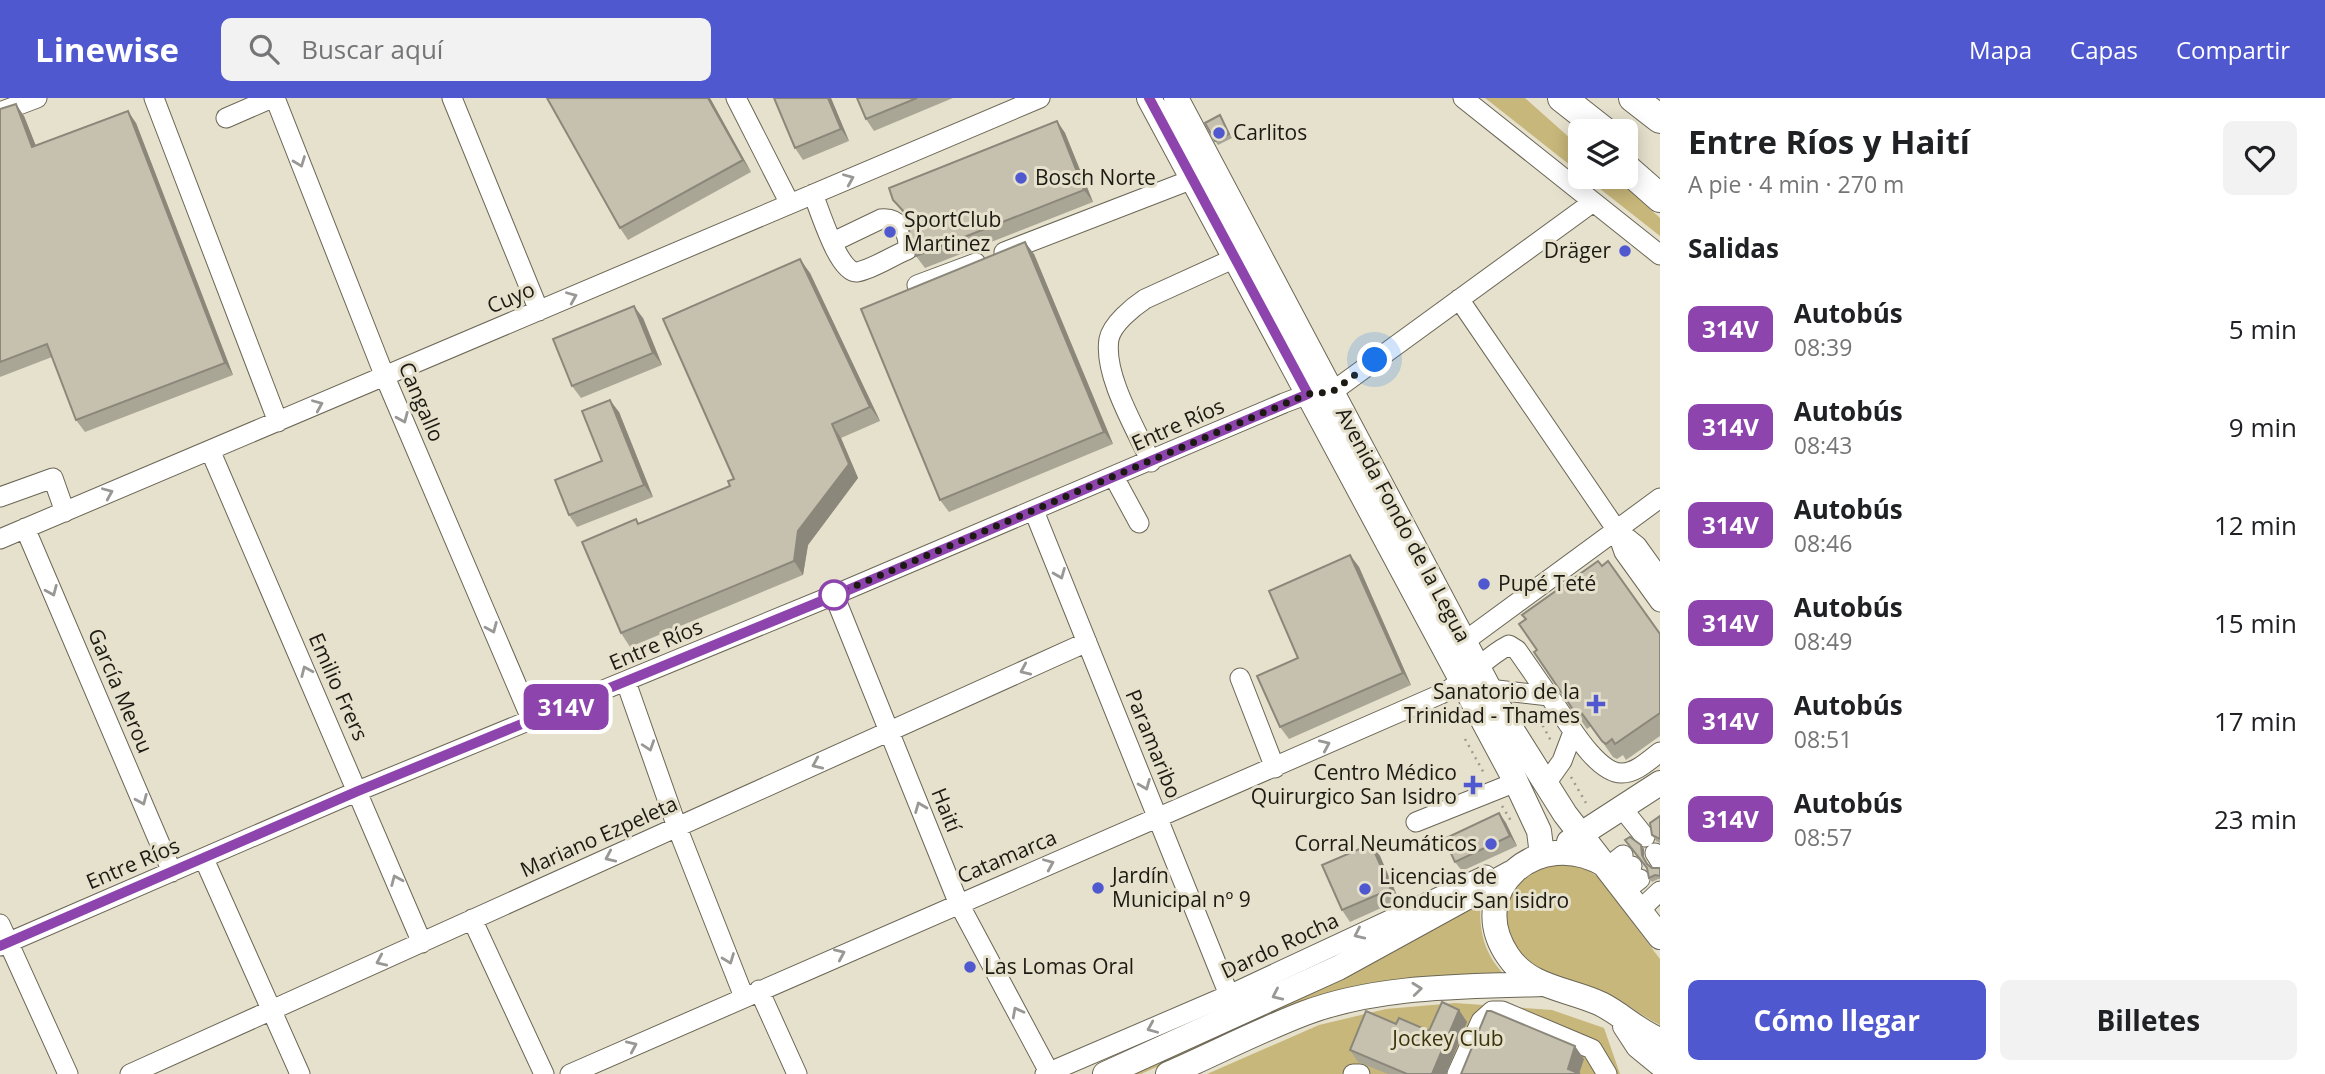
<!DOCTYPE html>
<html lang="es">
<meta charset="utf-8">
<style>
body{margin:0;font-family:"Open Sans",sans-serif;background:#f2f2f2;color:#202124;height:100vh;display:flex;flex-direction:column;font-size:26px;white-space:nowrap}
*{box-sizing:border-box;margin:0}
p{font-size:23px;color:#757577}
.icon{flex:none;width:38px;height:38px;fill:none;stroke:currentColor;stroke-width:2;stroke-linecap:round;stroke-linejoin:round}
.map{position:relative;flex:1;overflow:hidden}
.side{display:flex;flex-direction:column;background:#fff;width:665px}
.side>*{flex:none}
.badge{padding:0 14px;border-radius:10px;font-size:24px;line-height:46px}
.controls{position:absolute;left:1568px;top:21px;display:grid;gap:14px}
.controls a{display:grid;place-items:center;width:70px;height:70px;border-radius:10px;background:#fff;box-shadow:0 4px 18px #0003;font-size:35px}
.you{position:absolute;width:35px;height:35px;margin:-18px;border:5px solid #fff;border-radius:50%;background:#1a73e8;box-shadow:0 0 0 10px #1a73e833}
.map>.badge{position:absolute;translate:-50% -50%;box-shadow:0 0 0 4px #fff}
h2{padding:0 28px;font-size:26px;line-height:63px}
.round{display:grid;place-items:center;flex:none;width:74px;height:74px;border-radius:10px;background:#f2f2f2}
.summary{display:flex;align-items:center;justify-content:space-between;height:119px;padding:0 28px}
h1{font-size:33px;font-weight:700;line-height:52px}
.primary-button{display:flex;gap:14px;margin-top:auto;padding:14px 28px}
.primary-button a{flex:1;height:80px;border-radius:10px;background:#4f58ce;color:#fff;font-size:28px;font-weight:700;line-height:80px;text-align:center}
.primary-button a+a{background:#f2f2f2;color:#202124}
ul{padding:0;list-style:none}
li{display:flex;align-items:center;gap:21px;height:98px;padding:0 28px}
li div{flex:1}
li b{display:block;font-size:26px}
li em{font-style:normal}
li .badge{min-width:77px;font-weight:700;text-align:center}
header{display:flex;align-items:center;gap:42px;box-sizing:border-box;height:98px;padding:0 35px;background:#4f58ce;color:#fff}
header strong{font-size:33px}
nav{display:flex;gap:38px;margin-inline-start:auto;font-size:24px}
.search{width:490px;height:63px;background:#f2f2f2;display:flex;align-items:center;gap:18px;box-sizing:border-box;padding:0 24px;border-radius:10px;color:#757577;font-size:26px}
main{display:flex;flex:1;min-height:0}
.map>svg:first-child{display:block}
</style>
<header>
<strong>Linewise</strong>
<div class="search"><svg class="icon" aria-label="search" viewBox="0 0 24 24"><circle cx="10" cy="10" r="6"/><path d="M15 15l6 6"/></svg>Buscar aquí</div>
<nav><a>Mapa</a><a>Capas</a><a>Compartir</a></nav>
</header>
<main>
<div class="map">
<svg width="1660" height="976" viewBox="0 0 1660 976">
<rect width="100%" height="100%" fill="#e6e1cd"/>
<path fill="#c8b77a" d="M1485,0H1525L1580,49V75Z
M1585,79H1614L1660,120V138Z
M1545,763L1582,768L1598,779L1660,861V927C1642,918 1627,905 1609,897C1570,879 1504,874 1504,820C1504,785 1517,781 1545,763Z
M1481,800C1478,830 1483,856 1506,878L1298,906L1141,976H1125Z
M1455,905L1552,912L1604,930L1620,976H1207L1319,927L1386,911Z"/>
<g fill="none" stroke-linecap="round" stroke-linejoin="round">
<defs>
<path id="minor" d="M154,0L278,324
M275,0L385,279L532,623
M452,0L539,213
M736,0L790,106
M1463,0L1660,157
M0,14L37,0
M226,20L272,0
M813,96C820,113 839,176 857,174C873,171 892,158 907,152C911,135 898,119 881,121L833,144
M1004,154L1193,81
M917,187L976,165
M1459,201L1616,431L1624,454L1660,504
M210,352L422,845
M1151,364C1136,331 1103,277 1109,241C1112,226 1133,209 1145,201L1235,160
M1114,379L1139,425
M0,399L53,380L65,414
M1034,413L1229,897
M25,430L172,774
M1617,432L1637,448L1660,480
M0,441L1040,0
M834,497L958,804L1049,974
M1464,557L1465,543L1660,400
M1240,580L1275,670
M626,584L677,729L744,899
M1480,590L1549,598C1564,617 1595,676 1622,675C1636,675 1649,662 1660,654
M1545,687L1562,663L1573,634
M1622,710L1645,739
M1416,724L1516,684
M1655,755L1660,763
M204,761L300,976
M1608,769L1623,757
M1617,781L1632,768
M1626,792L1640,781
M1640,812L1660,793
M472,821L544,976
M0,826L68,976
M0,848L358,693L834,497L1284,305L1308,296L1332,294L1593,104
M759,892L797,976
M130,976L1087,544
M570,976L1441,596C1468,583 1483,560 1509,547L1517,552L1549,598
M1045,976L1229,897L1486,777
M1353,976H1360
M1457,976L1481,923L1492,913H1502L1592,951L1607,976"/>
<path id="major" d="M1149,0L1516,684L1539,733L1542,757
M1176,0L1507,624L1565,716L1660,839
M1569,744L1660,685
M1605,767C1539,727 1463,792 1508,858C1529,890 1569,891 1601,906C1621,916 1639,934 1660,942
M1625,928L1638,948L1660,966
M1105,976L1338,870L1511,775
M1168,976C1214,956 1258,933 1305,915C1380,887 1463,889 1542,886"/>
<path id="highway" d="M1562,0L1604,33
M1633,0L1660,21
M1626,70L1660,100"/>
</defs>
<use href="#minor" stroke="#6b6655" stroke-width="21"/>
<use href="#major" stroke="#6b6655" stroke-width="26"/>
<use href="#highway" stroke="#6b6655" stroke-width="30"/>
<path stroke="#9e9a8a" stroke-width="2.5" stroke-dasharray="2 5" stroke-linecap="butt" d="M1536,615L1551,643
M1465,641L1485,677
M1571,679L1586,705L1583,706
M1502,708L1511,723"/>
<use href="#minor" stroke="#fff" stroke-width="19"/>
<use href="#major" stroke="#fff" stroke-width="24"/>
<use href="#highway" stroke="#fff" stroke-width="28"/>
</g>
<path fill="#aaa696" d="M547,0H710L751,74L628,142L620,130Z
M831,0L849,43L803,62L795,50Z
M857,0H953L874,33L866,21Z
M0,11L24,18L36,48L136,25L233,277L85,334L76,322L52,259L0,279Z
M1222,21L1232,40L1218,47L1215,43Z
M1057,23L1065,35L1093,104L925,170L916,158L908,121L893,102Z
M1034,156L1113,346L949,414L940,402Z
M810,175L880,323L841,340L858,380L808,447L803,477L630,549L621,535L636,421L639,426L730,388L734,381Z
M643,220L662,267L581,300L572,288Z
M619,314L653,399L577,429L569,417L602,363Z
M1350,457L1359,469L1411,587L1289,641L1280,629L1298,560Z
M1660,536V638L1626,662L1623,657L1617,661L1613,659L1591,628L1587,631L1534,554Z
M1499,715L1506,725L1517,748L1462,773L1455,764Z
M1660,718V745L1656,743L1652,737Z
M1625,742L1644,751V761L1648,767L1652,770H1660V781H1658L1652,784L1649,780L1647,771Z
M1371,746L1380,758L1399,802L1350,824L1342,812Z
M1459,912L1467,924L1446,976H1388L1358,964L1350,952L1396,926L1429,933Z"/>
<path fill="#8b877a" d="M708,0H710L751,74L743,62Z
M828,0H831L849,43L841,31Z
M16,6L24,18L41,61L32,49Z
M128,13L136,25L233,277L225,265Z
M1057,23L1065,35L1093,104L1084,92Z
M1025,144L1034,156L1113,346L1104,334Z
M800,161L810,175L880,323L870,309Z
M634,208L643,220L662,267L653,255Z
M610,302L619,314L653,399L644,387Z
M832,326L841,340L858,380L808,447L803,477L794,463L798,433Z
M1350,457L1359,469L1411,587L1403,575Z
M1499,715L1506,725L1517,748L1510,738Z
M1371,746L1380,758L1399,802L1391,791Z
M1641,747L1644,751V761L1642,757Z
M1459,912L1467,924L1446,976H1432Z
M1575,948L1584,961L1579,976L1568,971Z"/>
<path fill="#c6c1af" stroke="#8b877a" stroke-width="2" d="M547,0H708L743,62L620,130Z
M774,0H828L841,31L795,50Z
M857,0H917L866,21Z
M16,6L32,49L128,13L225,265L76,322L47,246L0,264V11Z
M1220,17L1229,36L1215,43L1205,25Z
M1057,23L1084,92L916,158L910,143L908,118L893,102L889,90Z
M1025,144L1104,334L940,402L861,211Z
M800,161L870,309L832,326L849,366L798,433L794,463L621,535L582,444L636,421L638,426L730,388L728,383L734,381L663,221Z
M634,208L653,255L572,288L553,241Z
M610,302L644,387L569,417L555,382L602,363L582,313Z
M1350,457L1403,575L1280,629L1257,578L1298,560L1269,493Z
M1598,463L1602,468L1608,463L1660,536V615L1615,646L1612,641L1606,646L1602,643L1580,613L1576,616L1534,554L1537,552L1519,526L1526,521L1522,517Z
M1499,715L1510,738L1455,764L1444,741Z
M1660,718V741L1652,737L1650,725Z
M1630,739L1641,747L1642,757L1647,766L1652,770H1660V778L1655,777L1649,780L1647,770L1625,742Z
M1371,746L1391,791L1342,812L1322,767Z
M1442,904L1459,912L1432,976H1407L1350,952L1366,913L1396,926L1399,920L1429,933Z
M1487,913H1491L1575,948L1568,971L1580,976H1461Z"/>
<defs><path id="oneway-chevron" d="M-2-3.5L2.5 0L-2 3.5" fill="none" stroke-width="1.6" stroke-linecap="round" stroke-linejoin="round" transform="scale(1.75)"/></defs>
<g stroke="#999895">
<use href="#oneway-chevron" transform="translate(300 64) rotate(69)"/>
<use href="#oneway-chevron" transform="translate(849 81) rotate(-23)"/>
<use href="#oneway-chevron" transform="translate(572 199) rotate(-23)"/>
<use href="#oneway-chevron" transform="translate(318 307) rotate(-23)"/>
<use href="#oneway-chevron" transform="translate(403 320) rotate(67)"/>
<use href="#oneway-chevron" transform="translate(108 395) rotate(-23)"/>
<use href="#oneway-chevron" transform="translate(1060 476) rotate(68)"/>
<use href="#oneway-chevron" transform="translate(52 493) rotate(67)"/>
<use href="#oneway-chevron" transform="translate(492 530) rotate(67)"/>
<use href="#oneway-chevron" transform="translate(1025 572) rotate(156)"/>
<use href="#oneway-chevron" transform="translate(306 573) rotate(-114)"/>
<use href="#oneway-chevron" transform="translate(1325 647) rotate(-24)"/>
<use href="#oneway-chevron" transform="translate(649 648) rotate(71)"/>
<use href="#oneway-chevron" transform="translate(817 666) rotate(156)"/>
<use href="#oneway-chevron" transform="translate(1145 687) rotate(68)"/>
<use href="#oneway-chevron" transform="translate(142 702) rotate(67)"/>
<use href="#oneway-chevron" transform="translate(920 709) rotate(-112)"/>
<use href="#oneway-chevron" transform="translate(610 759) rotate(156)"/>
<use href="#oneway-chevron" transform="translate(1049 766) rotate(-23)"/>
<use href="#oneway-chevron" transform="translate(396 782) rotate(-113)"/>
<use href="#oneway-chevron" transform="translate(1359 836) rotate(155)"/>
<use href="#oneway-chevron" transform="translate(840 856) rotate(-24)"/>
<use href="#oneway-chevron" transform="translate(729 861) rotate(69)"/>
<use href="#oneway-chevron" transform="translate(381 863) rotate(156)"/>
<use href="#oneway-chevron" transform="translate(1417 891) rotate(-6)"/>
<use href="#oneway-chevron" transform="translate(1277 897) rotate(155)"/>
<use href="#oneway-chevron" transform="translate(1017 914) rotate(-118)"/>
<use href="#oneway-chevron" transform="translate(1152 930) rotate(157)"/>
<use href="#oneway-chevron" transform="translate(632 948) rotate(-24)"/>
</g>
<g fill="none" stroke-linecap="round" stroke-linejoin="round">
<defs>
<path id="line" d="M0,848L358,693L834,498L1308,296L1149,0"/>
</defs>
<use href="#line" stroke="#fff" stroke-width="16"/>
<use href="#line" stroke="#8e44ad" stroke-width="10"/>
<path stroke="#1c1a13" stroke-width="7" stroke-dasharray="0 12.6" d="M834,497L1284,306L1308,296L1332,294L1375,262"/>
</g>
<g fill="#4f58ce" stroke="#e6e1cd" stroke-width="2.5">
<circle cx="1219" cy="35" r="7"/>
<circle cx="1021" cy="80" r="7"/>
<circle cx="890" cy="134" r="7"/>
<circle cx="1625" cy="153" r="7"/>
<circle cx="1484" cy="486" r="7"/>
<path d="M1592.5 595.5h7v7h7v7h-7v7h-7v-7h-7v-7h7z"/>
<path d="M1469.5 676.5h7v7h7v7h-7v7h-7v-7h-7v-7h7z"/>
<circle cx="1491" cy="746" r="7"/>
<circle cx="1098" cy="790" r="7"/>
<circle cx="1365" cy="791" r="7"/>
<circle cx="970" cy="869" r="7"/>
</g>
<circle fill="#fff" stroke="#8e44ad" stroke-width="3.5" cx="834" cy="497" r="14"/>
<g text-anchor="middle" stroke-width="6" stroke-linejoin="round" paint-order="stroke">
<g font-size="21" fill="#1c1a13" stroke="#e6e1cd" text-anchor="start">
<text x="1233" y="42">Carlitos</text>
<text x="1035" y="87">Bosch Norte</text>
<text x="904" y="129">SportClub<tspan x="904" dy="24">Martinez</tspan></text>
<text x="1611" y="160" text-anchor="end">Dräger</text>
<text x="1498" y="493">Pupé Teté</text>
<text x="1580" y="601" text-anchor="end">Sanatorio de la<tspan x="1580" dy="24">Trinidad - Thames</tspan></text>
<text x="1457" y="682" text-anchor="end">Centro Médico<tspan x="1457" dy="24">Quirurgico San Isidro</tspan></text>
<text x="1477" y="753" text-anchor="end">Corral Neumáticos</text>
<text x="1112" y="785">Jardín<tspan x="1112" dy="24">Municipal nº 9</tspan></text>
<text x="1379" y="786">Licencias de<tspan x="1379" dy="24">Conducir San isidro</tspan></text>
<text x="984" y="876">Las Lomas Oral</text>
</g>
<g font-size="21" fill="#1c1a13" stroke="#e6e1cd">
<text transform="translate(511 200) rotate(-23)" y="7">Cuyo</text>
<text transform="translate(421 304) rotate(67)" y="7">Cangallo</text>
<text transform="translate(1178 327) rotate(-24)" y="7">Entre Ríos</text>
<text transform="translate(1403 427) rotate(62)" y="7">Avenida Fondo de la Legua</text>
<text transform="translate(656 547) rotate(-23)" y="7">Entre Ríos</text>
<text transform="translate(338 589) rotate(66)" y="7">Emilio Frers</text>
<text transform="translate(120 593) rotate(67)" y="7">García Merou</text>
<text transform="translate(1153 646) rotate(68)" y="7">Paramaribo</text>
<text transform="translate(946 712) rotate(68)" y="7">Haití</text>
<text transform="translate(599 739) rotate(-24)" y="7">Mariano Ezpeleta</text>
<text transform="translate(1007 759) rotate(-23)" y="7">Catamarca</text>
<text transform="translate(133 766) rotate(-23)" y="7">Entre Ríos</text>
<text transform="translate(1280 848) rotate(-25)" y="7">Dardo Rocha</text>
</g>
<g font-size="21" fill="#3c330c" stroke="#e6e1cd">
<text x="1448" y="948">Jockey Club</text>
</g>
</g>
</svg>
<div class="controls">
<a><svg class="icon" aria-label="layers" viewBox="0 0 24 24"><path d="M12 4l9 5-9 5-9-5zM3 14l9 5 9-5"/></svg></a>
</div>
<div class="you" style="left:1375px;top:262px"></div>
<b class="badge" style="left:566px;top:609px;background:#8e44ad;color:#fff">314V</b>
</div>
<section class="side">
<div class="summary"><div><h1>Entre Ríos y Haití</h1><p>A pie · 4 min · 270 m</p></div><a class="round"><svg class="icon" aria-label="heart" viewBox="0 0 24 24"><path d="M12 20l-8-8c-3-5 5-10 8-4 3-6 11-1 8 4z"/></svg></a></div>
<h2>Salidas</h2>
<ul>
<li><span class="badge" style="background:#8e44ad;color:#fff">314V</span><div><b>Autobús</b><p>08:39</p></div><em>5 min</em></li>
<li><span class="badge" style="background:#8e44ad;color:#fff">314V</span><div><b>Autobús</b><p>08:43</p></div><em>9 min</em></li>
<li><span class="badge" style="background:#8e44ad;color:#fff">314V</span><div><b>Autobús</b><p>08:46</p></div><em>12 min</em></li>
<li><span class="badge" style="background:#8e44ad;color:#fff">314V</span><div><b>Autobús</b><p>08:49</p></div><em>15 min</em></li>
<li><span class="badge" style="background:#8e44ad;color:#fff">314V</span><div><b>Autobús</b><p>08:51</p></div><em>17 min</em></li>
<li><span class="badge" style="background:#8e44ad;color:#fff">314V</span><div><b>Autobús</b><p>08:57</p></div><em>23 min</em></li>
</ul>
<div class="primary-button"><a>Cómo llegar</a><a>Billetes</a></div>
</section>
</main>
